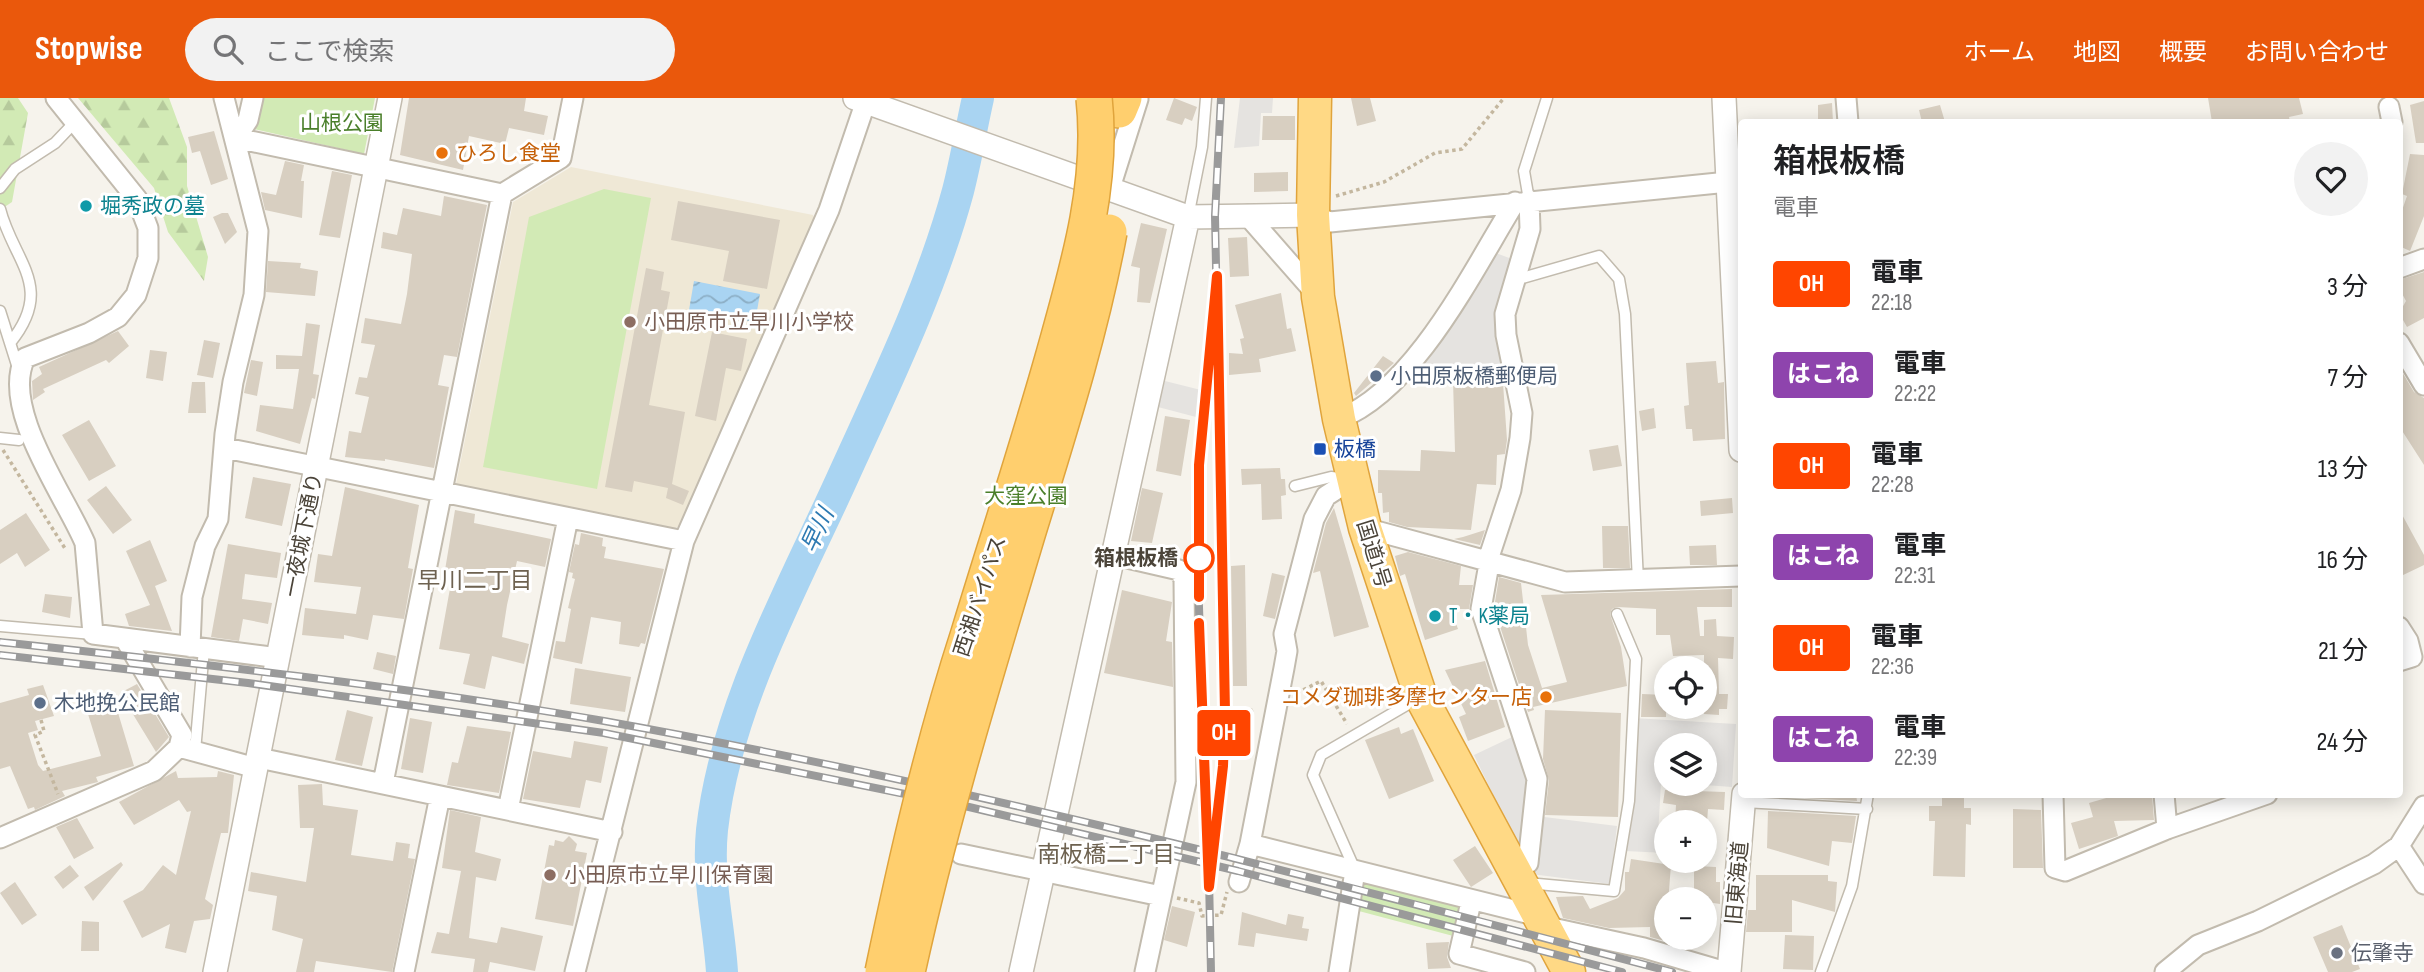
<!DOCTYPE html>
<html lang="ja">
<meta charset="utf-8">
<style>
body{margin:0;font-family:"Sofia Sans Condensed","Noto Sans JP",sans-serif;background:#f2f2f2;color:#202124;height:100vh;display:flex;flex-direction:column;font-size:26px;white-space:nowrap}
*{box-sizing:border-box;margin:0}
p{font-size:23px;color:#757577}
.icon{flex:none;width:38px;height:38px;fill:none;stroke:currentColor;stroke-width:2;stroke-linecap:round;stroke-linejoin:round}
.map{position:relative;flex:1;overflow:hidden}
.panel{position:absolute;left:1738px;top:21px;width:665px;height:679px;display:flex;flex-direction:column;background:#fff;border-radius:7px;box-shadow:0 4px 18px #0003}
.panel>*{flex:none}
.badge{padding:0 14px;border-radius:5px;font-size:24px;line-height:46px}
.tools{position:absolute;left:1654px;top:558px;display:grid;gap:14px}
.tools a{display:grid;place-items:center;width:63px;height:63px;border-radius:50%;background:#fff;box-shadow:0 4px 18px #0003;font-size:35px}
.map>.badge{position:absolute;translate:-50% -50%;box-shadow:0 0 0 4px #fff}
.round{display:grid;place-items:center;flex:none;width:74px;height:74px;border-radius:37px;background:#f2f2f2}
.overview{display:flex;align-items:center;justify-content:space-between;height:119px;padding:0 35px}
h1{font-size:33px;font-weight:600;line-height:52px}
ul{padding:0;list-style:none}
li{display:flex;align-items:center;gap:21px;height:91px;padding:0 35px}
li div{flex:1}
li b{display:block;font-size:26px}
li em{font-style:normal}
li .badge{min-width:77px;font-weight:700;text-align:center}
header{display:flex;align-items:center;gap:42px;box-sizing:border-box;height:98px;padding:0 35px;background:#ea580c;color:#fff}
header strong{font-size:33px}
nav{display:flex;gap:38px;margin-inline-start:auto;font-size:24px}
.search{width:490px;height:63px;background:#f2f2f2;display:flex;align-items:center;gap:18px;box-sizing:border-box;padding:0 24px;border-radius:38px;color:#757577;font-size:26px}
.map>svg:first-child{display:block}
</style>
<header>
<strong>Stopwise</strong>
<div class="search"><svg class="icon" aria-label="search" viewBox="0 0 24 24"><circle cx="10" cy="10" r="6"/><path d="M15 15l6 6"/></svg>ここで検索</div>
<nav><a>ホーム</a><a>地図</a><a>概要</a><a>お問い合わせ</a></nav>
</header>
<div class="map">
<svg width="2424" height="874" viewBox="0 0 2424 874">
<defs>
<pattern id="forest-firs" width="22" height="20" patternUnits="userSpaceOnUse" patternTransform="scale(1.75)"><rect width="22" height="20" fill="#d2eab5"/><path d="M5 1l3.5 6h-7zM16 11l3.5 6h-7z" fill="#b6ca9c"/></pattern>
<pattern id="water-waves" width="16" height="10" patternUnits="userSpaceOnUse" patternTransform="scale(1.75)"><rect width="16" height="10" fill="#a9d4f2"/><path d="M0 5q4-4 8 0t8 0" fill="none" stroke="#8caec5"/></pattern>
</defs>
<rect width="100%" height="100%" fill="#f6f3ec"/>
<path fill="#efe8d6" d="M571,69L813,117L816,125L682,427L675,430L456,386L513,104Z"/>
<path fill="#d2eab5" d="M261,0H375L364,56L254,31Z
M604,91L651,100L597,391L483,369L529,119Z
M1359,779L1464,808L1457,839L1355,812Z"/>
<path fill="url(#forest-firs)" d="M0,0H18L28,15L12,104L0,112Z
M78,0H169L187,49V88L208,159L204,183L168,134L154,90Z"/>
<path fill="#e5e3e0" d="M1240,0H1273L1272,15H1261L1259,48L1234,50Z
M1493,154L1512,161L1504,269L1422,270Z
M1165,283L1201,292L1196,319L1158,309Z
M1633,620L1736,626L1732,689L1691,686H1704V648H1666V684L1661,685L1658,737L1666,738V755L1625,753Z
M1512,639L1532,681L1528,717L1617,728L1610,786L1531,776L1474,657Z"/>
<path fill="url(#water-waves)" d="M694,183L760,196L755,224L689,212Z"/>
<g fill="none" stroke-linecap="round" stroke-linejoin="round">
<path stroke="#a9d4f2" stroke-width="32" d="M722,874C719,826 707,782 712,732C726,606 795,486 846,372C887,282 932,189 958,93C966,62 971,31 978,0"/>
</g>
<path fill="#d8cfc1" d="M409,0H526L524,13L548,18L544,37L509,30L505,46L469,38L463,72L400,57Z
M1174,0L1197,9L1192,23L1185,20L1182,27L1166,22Z
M1351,0H1370L1376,23L1357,28Z
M2208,0H2299L2303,16L2289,19L2290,24H2212Z
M2424,3V45H2416L2410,7Z
M1832,5L1833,24H1818V7Z
M1940,7L1945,24H1922L1919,12Z
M1263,18H1295V42H1262Z
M214,33L228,81L211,87L200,53L192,55L188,39Z
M2410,56L2424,57V118L2410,153L2399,148V121L2407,98L2402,96Z
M285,63L304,67L301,83H304L302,120L265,112L261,94L276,97Z
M332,73L352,77L340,140L319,137Z
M1288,74V93L1254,94V75Z
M444,98L487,107L457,259L444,257L438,287L449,289L434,370L385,361V363L345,359L349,333L361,335L369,299L355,296L359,279L367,280L375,247L361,245L365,220L401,226L407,196L412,156L381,150L383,134L397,137L403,110L441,118Z
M678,103L780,122L767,191L723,183L729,153L671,142Z
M222,115H228L237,134L225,146L213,119Z
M1141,125L1167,131L1150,205L1137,204L1140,170L1131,168Z
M1247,139L1249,178L1230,179L1228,140Z
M268,163L301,165L300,170L318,173L315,198L266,194Z
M646,170L664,174L661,192L670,194L649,307L685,314L672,386L689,393L683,407L666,400L668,390L634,383L632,394L605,389Z
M2424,174V220L2407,229L2399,215L2406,203L2399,190V182Z
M1281,195L1287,231L1291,230L1296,253L1259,261L1261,274L1229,277V255L1243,256L1240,241L1244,240L1235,207Z
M306,225L320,227L313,276L319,277L315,301L312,300L300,346L256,333L260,307L293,311L299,271H276V257L302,258Z
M118,233L129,248L109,265L106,262L43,291L45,294L33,302L32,283L42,276L39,269Z
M712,234L747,241L741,273L726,270L716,323L695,318Z
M204,242L220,245L213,280L197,277Z
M150,252L167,254L163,283L146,280Z
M1383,258L1394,265L1356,298L1354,295Z
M251,262L263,264L257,298L244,295Z
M1716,263L1718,285L1724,284L1725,341L1693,343L1692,331H1686L1684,308L1689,307L1686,265Z
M2399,269L2414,294L2424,300V367L2399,328Z
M1453,282L1503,285L1507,342L1505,356L1497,357L1496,387L1477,386L1471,432L1407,429L1389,424V414L1383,415L1382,395H1378V372L1420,373L1421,352L1455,354Z
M192,284H205L206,315H188Z
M1654,310L1656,330L1642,333L1639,313Z
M1165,318L1190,322L1181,378L1156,373Z
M89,322L116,368L89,383L62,337Z
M1618,347L1622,368L1593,373L1589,352Z
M1280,370L1281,381H1285L1286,397L1281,398L1282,421L1262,422L1261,386L1242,387L1241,371Z
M253,379L291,386L282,428L245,420Z
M106,388L132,422L113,436L87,402Z
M345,389L419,407L408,470L413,471L404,521L373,517L368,542L344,537V541L302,537L305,510L356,516L361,489L314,484L318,456L332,458Z
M1142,390L1163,395L1152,445L1131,443Z
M1732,400L1733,415L1701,418L1700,403Z
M1334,410L1369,529L1334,539L1320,473L1313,475L1326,425Z
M2399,411L2424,457V467L2399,479Z
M455,412L475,416L474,425L551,441L545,469L517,463L507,507L502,539L529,546L524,566L492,558L485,591L463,586L470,556L439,551L451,485L443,484Z
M26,415L50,452L25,469L17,455L0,466V432Z
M1602,428H1628L1630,470H1603Z
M1485,432L1480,447L1454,441L1463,439Z
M581,435L603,440L602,448L606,449L604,460L664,471L645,546L641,545L639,549L619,546L621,524L591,519L582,566L553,560L556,543L565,544L571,511L568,510L575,481L572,480L573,475L569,474L575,446L579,447Z
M150,442L167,483L155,488L172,533L129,528L125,516L150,507L126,453Z
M228,446L281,455L277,480L245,476L242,501L272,505L268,526L243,521L239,543L211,539Z
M1716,447L1717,467H1690L1689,448Z
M1408,454L1461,468L1459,487H1473L1469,511H1451L1458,531L1425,542L1405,476L1400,478L1395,458Z
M1245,467L1247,588H1233L1231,468Z
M1272,475L1285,478L1275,521L1263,518Z
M1499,479L1521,485L1528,547L1542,590L1567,584L1541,497L1732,491V509H1697L1700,538H1704V522L1716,521L1717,538L1734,539L1733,561L1718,560L1719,596H1728L1727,611H1719V617L1704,616V557L1673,558L1670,537H1656V511L1617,509L1612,511L1610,516L1621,549L1627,588L1533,609L1534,612L1528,614L1494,510Z
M1122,492L1172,504L1166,543L1172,544L1173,589L1104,575Z
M45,496L72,499L70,520L42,514Z
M377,554L396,558L393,576L373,571Z
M1485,563L1505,629L1468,643L1459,619L1466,616L1445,572Z
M575,570L631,579L625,614L570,606Z
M137,586L169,639L156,654L120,595Z
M43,587L54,618L35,623L38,632L28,635L38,667L43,673L101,658L88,616L116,608L134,668L96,679L98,684L62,693L65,698L35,712L34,709L28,711L10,668L0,671V605L29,597L27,591Z
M1642,596L1666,597V619H1641Z
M1237,610H1252L1254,614V645L1234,646Z
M347,612L373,619L362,668L335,662Z
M1545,612L1621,615L1618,719L1545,717L1549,682L1543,661Z
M410,620L432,624L423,675L401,671Z
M467,628L511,634L499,695L447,687L452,664L458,665Z
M1399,629L1401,636L1413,631L1434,683L1389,701L1365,642Z
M574,643L608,649L601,685L586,682L580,710L523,701L533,653L571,660Z
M176,673L178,680L217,679L218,673L234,677L228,735H221L205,801L213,807L210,821L194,823L186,855L165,850L170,826L142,840L123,803L143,792L163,767L176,777L191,713L187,714L179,702L134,727L119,704Z
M322,686L323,707L358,712L351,757L393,763L396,744L410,746L408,760L415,761L392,874L316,863L314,874H296L303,841L272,832L277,798L248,793L251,774L306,784L314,730H300L298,687Z
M1665,692L1725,694L1724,712L1708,711L1707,724H1675L1676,707L1663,705Z
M1768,696H1856L1857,703L1768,698Z
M2120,696H2152L2154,722L2114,723L2118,738L2079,751L2071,725L2093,719L2089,705Z
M1942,699L1964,700V710H1971V727L1966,726L1965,779L1933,778L1935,723H1929V708H1942Z
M2013,711L2041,712L2043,770H2013Z
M450,712L481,719L475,754L501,761L496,783L476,779L469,840L497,845L501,829L543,838L535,873L490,864L488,874H473L475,861L431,855L437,834L449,836L461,773L442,770Z
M1768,713L1856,718L1852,745L1832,743L1829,768L1767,750Z
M77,720L94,750L74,761L56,729Z
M569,738L577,746L575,753L587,755L573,828L535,821L549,747L554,748L555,742L563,744Z
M1475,748L1493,775L1471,789L1453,762Z
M1631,761L1671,767L1665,843L1650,839V829L1609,830L1563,820L1556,799L1583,798L1590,811L1618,800L1625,792V774H1629Z
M121,764L123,767L93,803L84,789Z
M70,767L79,778L63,791L54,779Z
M1694,768L1716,769V784H1720V806L1694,802Z
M1756,777H1828V783L1837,784L1835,814L1792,802V834H1746L1748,812H1756Z
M15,784L37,817L22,827L0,795Z
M1172,808L1195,814L1187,849L1164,842Z
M1242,814L1286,827L1288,816L1304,819L1302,830L1309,831L1307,843L1256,835L1254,849L1238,847Z
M82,823L99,824V853H81Z
M2342,827L2360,871L2352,874H2328L2313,839Z
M1785,837L1814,838L1813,872L1783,871Z
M1449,844L1447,859L1451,870L1428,871L1426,845Z"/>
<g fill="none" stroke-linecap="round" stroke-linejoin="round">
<defs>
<path id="service" d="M0,90L15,71L55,45L76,23
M1529,102L1524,73L1547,0
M0,111C13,163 56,189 10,245
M1188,119L1202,49L1206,0
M1515,182L1599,158L1619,181L1625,216L1638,483
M0,213L17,267
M0,340L19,342
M1295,388L1331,379L1349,381
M0,528L93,536
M195,653L204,551
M1743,704L1867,711
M1355,772L1313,677L1321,657L1417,601
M1527,785L1614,793L1629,703L1636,561L1617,516
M1821,874L1852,788L1868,696"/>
<path id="minor" d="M56,0L137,101L148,130V160L136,197L118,219L89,235L25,260C0,311 66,399 85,445L93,536L279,560
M253,0L248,22L236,40L502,96L561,60L573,0
M1846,0L1848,24
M2389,9L2392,24
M1110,90L1138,1
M1247,117L1318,198
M1313,117L1330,124L1728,84
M2399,170L2424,161
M2399,245L2424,287
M1339,321C1415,292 1473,172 1515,104
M225,350L684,443
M1352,381L1326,398L1314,421L1284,536L1287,553L1284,570L1250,746L1538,818
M1365,430L1565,484L1741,478
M1114,457L1179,472L1184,481L1186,684L1145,874
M1487,465L1511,392L1520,340L1522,315L1506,237L1505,216L1530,131L1529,102
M1489,466L1481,511L1537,681L1528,765L1515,774
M2399,529L2408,543L2412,559L2399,563
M190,549L192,499L205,448L218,421L225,336L233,284L254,197L258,133L224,0
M179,649L256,670
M259,660L612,734
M383,685L502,96
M2053,696L2055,770L2065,773L2167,731L2267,696
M2164,696L2167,731
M508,712L568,420
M0,740L154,673L179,649L182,637L125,541
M2399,748L2424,786
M961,756L1161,798
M1239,784L1250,746
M1471,804L1459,856L1525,874
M1543,828L1644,850L1726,874
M404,874L440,698
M575,874L684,443L829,112L867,0
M1339,874L1355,773
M2165,874L2198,847L2258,823L2374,766L2399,748L2424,708"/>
<path id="tertiary" d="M855,0L1188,119L1313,117
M1724,0L1741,352
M215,874L390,0
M1021,874L1188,119
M1729,874L1744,696"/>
<path id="trunk" d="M1315,0L1313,117L1318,199L1339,321L1365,430L1421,599L1569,874"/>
<path id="motorway" d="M1119,12L1124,0"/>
</defs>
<use href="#service" stroke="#c2bbae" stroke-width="13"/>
<use href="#minor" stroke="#c2bbae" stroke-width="23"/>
<use href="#tertiary" stroke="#c2bbae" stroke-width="26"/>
<use href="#trunk" stroke="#e0a43c" stroke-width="35"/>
<use href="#motorway" stroke="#e0a43c" stroke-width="38"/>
<path stroke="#c4b79f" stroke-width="3.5" stroke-dasharray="3.5 3.5" stroke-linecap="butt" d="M1336,98L1384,84L1435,55L1462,51L1504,0
M3,352L66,452
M1297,595L1321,583L1347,626
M41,622L44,633L35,637L58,696
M1177,800L1199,805L1202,818L1221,817L1227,794"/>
<use href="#service" stroke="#fff" stroke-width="10"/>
<use href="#minor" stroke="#fff" stroke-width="19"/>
<use href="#tertiary" stroke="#fff" stroke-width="23"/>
<use href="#trunk" stroke="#ffd985" stroke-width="32"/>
<use href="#motorway" stroke="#ffcf6e" stroke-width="35"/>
<defs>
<path id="rail" d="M0,544C201,566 404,588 604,623C964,687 1319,780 1672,874
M0,557L248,585L604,635L969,709L1238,773L1622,874
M1208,731C1205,610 1194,490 1199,370C1201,333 1206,296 1210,259
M1209,780L1211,874
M1209,789L1222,669L1225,614L1215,118L1221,0"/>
</defs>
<use href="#rail" stroke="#9a9a9a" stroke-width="8"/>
<use href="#rail" stroke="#fff" stroke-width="5" stroke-dasharray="16" stroke-linecap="butt"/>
<defs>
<path id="motorway-bridge" d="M883,874C907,759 933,646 969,535C997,443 1027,352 1053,260C1076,177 1104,88 1094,0
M907,874C939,727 983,584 1026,440C1057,339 1090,237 1109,134"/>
</defs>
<use href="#motorway-bridge" stroke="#e0a43c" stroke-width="38" stroke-linecap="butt"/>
<use href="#motorway-bridge" stroke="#ffcf6e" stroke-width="35"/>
</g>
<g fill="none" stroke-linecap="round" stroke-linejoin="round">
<defs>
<path id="line" d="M1199,499V367L1217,178L1225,614L1223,668L1209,789L1199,525"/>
</defs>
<use href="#line" stroke="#fff" stroke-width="16"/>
<use href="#line" stroke="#ff4500" stroke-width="10"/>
</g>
<g fill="#e8710a" stroke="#fff" stroke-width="2.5">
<circle cx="442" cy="55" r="7"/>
<circle cx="1546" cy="599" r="7"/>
</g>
<g fill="#0f9aa8" stroke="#fff" stroke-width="2.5">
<circle cx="86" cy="108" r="7"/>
<circle cx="1435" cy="518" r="7"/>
</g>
<g fill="#8d6e63" stroke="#fff" stroke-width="2.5">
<circle cx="630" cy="224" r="7"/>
<circle cx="550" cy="777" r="7"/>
</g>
<g fill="#5c6f8a" stroke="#fff" stroke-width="2.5">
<circle cx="1376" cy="278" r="7"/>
<circle cx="40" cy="605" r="7"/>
</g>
<rect fill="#1a4fb4" stroke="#fff" stroke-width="2.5" x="1313" y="344" width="14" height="14" rx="3.5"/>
<circle fill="#fff" stroke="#ff4500" stroke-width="3.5" cx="1199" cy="460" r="14"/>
<circle fill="#6b7280" stroke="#fff" stroke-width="2.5" cx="2337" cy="855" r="7"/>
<g text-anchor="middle" stroke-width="6" stroke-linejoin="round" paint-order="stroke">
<g font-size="21" fill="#4a7f2a" stroke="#fff">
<text x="342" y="32">山根公園</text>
<text x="1026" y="405">大窪公園</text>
</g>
<g font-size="21" fill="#c56008" stroke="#fff" text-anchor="start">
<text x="456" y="62">ひろし食堂</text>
<text x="1532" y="606" text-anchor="end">コメダ珈琲多摩センター店</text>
</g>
<g font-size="21" fill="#0d838f" stroke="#fff" text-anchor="start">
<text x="100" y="115">堀秀政の墓</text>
<text x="1449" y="525">T・K薬局</text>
</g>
<g font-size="21" fill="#785e54" stroke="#fff" text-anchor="start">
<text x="644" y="231">小田原市立早川小学校</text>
<text x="564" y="784">小田原市立早川保育園</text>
</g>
<g font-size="21" fill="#4e5e75" stroke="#fff" text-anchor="start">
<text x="1390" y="285">小田原板橋郵便局</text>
<text x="54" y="612">木地挽公民館</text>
</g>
<g font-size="21" fill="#164399" stroke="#fff" text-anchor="start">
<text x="1334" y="358">板橋</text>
</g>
<g font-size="21" fill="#4b4439" stroke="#fff">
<text transform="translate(303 437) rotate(-79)" y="7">一夜城下通り</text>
<text transform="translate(1374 456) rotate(73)" y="7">国道1号</text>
<text transform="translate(980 498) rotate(-72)" y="7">西湘バイパス</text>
<text transform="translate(1737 785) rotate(-85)" y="7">旧東海道</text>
</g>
<g font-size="21" font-weight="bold" fill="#4b4439" stroke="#fff" text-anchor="end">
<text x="1178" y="467">箱根板橋</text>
</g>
<g font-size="21" fill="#5b616d" stroke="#fff" text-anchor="start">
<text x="2351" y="862">伝肇寺</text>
</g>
<g font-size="23" font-style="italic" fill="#2e7ab2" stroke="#fff">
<text transform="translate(817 432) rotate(-65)" y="8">早川</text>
</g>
<g font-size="23" fill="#6e6250" stroke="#fff">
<text x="475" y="490">早川二丁目</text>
<text x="1106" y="764">南板橋二丁目</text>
</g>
</g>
</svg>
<div class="tools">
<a><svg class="icon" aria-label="locate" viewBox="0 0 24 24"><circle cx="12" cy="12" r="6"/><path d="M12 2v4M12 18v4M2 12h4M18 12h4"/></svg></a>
<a><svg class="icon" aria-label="layers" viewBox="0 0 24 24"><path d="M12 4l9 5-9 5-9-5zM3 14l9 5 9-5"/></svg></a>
<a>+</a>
<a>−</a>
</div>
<b class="badge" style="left:1224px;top:635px;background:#ff4500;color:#fff">OH</b>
<section class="panel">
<div class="overview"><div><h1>箱根板橋</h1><p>電車</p></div><a class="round"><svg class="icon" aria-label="heart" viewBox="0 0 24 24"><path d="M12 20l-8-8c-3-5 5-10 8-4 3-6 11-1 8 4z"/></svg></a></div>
<ul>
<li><span class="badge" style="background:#ff4500;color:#fff">OH</span><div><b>電車</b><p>22:18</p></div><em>3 分</em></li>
<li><span class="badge" style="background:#8e44ad;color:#fff">はこね</span><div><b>電車</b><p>22:22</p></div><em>7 分</em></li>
<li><span class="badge" style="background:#ff4500;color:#fff">OH</span><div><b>電車</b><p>22:28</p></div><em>13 分</em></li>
<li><span class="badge" style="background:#8e44ad;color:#fff">はこね</span><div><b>電車</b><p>22:31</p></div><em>16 分</em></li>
<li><span class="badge" style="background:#ff4500;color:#fff">OH</span><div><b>電車</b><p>22:36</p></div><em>21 分</em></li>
<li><span class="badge" style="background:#8e44ad;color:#fff">はこね</span><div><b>電車</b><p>22:39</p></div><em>24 分</em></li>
</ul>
</section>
</div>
